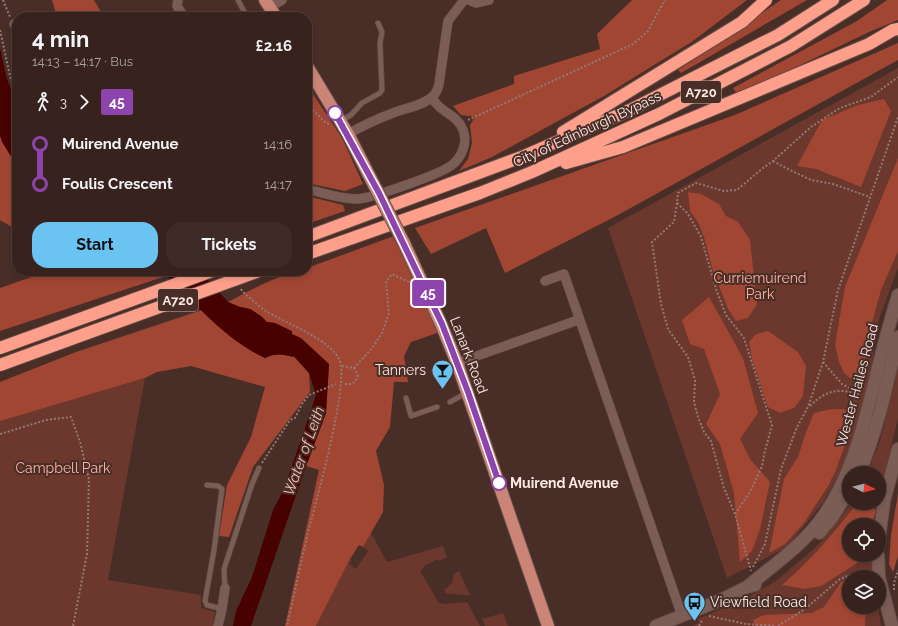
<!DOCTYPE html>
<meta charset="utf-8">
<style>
body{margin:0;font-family:Raleway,sans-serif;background:#3e2a27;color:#f1f3f6;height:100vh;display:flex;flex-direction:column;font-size:15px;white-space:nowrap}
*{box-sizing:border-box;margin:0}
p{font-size:13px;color:#aaa4a4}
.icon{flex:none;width:22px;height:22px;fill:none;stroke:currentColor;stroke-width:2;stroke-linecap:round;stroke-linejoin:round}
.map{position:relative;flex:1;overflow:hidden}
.sheet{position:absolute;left:12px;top:12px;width:300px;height:264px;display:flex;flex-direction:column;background:#37221e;border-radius:16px;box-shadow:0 2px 6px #0003,0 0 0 1px #513f3c}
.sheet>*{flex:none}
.badge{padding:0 8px;border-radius:3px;font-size:14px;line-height:26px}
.needle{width:26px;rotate:96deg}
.controls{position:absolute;left:842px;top:466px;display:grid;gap:8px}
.controls a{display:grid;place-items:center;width:44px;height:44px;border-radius:50%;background:#37221e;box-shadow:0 2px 6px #0003,0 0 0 1px #513f3c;font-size:20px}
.map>.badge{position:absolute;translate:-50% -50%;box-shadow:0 0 0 2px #fff}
.legs{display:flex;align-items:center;gap:6px;height:44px;padding:0 20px;font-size:13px}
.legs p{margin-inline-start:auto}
.headline{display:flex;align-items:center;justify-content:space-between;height:68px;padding:0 20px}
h1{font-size:22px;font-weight:700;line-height:30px}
.button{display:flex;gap:8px;margin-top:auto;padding:8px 20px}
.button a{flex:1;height:46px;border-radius:16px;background:#6bc3f2;color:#111;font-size:16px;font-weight:700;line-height:46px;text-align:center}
.button a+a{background:#3e2a27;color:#f1f3f6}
ul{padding:0 20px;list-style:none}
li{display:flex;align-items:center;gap:14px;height:40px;font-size:15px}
li i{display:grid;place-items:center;width:6px;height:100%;margin:0 5px;background:currentColor}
li i::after{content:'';width:10px;height:10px;margin:-5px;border:3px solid;border-radius:50%;background:#37221e}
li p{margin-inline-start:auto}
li:first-child i{background:linear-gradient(#0000 50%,currentColor 0)}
li:last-child i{background:linear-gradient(currentColor 50%,#0000 0)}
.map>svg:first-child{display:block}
</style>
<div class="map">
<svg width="898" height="626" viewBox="0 0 898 626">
<rect width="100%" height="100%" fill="#492e28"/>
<path fill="#6c372c" d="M898,68V268L879,319L867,392L851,452L824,501L787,547L727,578L608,228Z
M898,368V418L879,497V473L874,467L872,473H867L880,441Z
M145,378L108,580L201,595V608L215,612L213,626H0V420Z
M851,503H857C834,533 811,560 783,585L843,572L862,560L863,555H871L873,577H849V607H878L881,626H692L699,623L698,619L748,597L776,581L815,548L832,529Z
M371,533L387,562L443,546L447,557L439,561L438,559L424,566V568L420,571L439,603L446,604L467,602L480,626H316L350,559L352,560L349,564L356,569L368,551L363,547Z
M459,571L470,595C462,596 454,593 446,594L444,590L452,583L454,574Z
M503,613L508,626H485L482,619Z"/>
<path fill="#a24634" d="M52,0H94L101,12L117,17H57Z
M632,0H747L693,41L604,96L492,157L459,171L468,159L472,143L470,125L475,117L461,115L453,106L514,84V76L600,49L597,34Z
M781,0H807L681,73L678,70Z
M887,0H898V20L869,32L738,95L733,88L857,21Z
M898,43V60L618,215L505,273L486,228L431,254L415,228L735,115Z
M307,85L342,138L363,184L345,191L307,183Z
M884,99L891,111L861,187L816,169L797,166L822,120L858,105Z
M0,118L17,150V230L0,220Z
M898,158V251L881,290L868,338L862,388L844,373L839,362L835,345L845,287Z
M688,192L701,194L719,204L726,216L738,222L750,240L757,304L748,318L736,321L728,309L713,271L704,237L698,222L690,211Z
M307,196L343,205L345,211L307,224Z
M394,236L440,332L411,342L404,356L408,382H394L390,427L376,451L384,485L383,512L363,547L359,545L350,559L316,626H285L319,470L306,466L326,413L329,364L275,323L267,322L261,316L250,309L240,307L228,302C250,291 283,271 307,271V268Z
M49,271H164L172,274L0,331V288Z
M709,297L743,358L758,413L740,439L750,459L770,482L760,529L752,551L740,562L734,493L720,444L706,424L720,394L704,349L690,344L682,320Z
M202,310C221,329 241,347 265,358C275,353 283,354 293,357V356L309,373L310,392L253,467L229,537L219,536L227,485L251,437L265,387L191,366L157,372L145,378L0,421V382L76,352Z
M768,331L798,352L806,366L803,396L794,408L780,413L768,407L752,359L749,342L756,334Z
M831,409L857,410L836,470L828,486L804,523L785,544L769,553L784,479L798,457L805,435L814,413Z
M898,494V556L893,572L889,564L891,535Z
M857,503H872V507L876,510L872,525H849V555H863L862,560L821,586L805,589L782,585C811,560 834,533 857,503Z
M849,579V607H869L865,619V626H755L753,620L764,615L811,613L824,607L841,582Z"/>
<path fill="#470200" d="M0,48L7,79L17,104V166L2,142L0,136Z
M162,271H200L228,302L240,307L250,309L261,316L267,322L275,323L292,331V334L301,338L329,364L326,413L304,472L251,626H233L236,611L252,577L273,510L285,487L316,395L309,373L294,356L293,357C283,354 275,353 265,358C224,339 194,302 162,271Z"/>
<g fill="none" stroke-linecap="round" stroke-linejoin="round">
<defs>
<path id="lane" d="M238,0L247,17
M340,121L351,115L362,103L380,93L382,90L380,43L382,32L378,23
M406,398L411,416L437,407
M450,402L466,393
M207,485L218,486L222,489L214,550L205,601L207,605L222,609
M225,588L224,569L252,484L259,468"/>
<path id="street" d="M178,0L177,6L184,17
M469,0L476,3L489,0
M270,7L282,0
M14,24L17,27
M348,134C362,126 377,119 393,113C405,108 422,106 432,97C437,93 438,89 439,84L448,21L464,0
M307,189C323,193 341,199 358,199C372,198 441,174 452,165C462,157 468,142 463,130C459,119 450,115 442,109C438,106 435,102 431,98
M545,281L564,274L682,616
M457,363L578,320
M218,626L222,609L225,588"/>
<path id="secondary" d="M859,473C878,430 887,383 898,337
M819,533L831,519L849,491
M879,539L884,501L898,449
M878,555L879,577
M879,577L892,626
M747,587C772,566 799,548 819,522C851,480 863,428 876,377C882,349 890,322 898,295
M656,626L721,600L747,587L755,585"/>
<path id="primary" d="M265,0L276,17
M307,66L348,134L372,181
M404,243L441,324L457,363L548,626"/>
<path id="highway" d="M563,132L742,22L766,0
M566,163L623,147L869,44L893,30L898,29
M307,237L524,156L630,110L778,35L833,0
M307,254L480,193L532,172L659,114L791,46L864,0
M0,348L212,271
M0,365L96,330"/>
</defs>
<use href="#lane" stroke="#634c47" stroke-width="6"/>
<use href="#street" stroke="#634c47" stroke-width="10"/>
<use href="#secondary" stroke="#634c47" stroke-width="14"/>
<use href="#primary" stroke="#634c47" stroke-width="14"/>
<use href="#highway" stroke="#634c47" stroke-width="14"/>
<path stroke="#917a75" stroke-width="2" stroke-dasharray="2 2" stroke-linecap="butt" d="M3,0L10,17
M0,30L10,76L17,96
M307,104L326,123L330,124
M468,120L633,44L648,31L665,0
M773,161L788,169L811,180L833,184L870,197
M677,203L674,222L652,242L661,304L668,329L688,357L695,380L694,402L698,417L704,432L711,441L724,488L735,514L751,571
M241,289L242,291C250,298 257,305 266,311C285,323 328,338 339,359C351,381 314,507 307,537C300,566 294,596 287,626
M823,362L842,384L856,392
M342,366L354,368L358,375C356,382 353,385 345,384
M354,368L373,347L382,333L389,313L386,282L392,274L411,283
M810,406C826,390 838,388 859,394
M0,434L46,420L71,417L80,442L89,479L87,554L73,626
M262,463L290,420L295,418L302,404L309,395L336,384
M735,514L750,492L762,466L765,451L772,425L744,338L726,315L717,292L701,237L688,214L677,203L678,193L696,183L724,191L737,190L763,168L773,161L811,127L840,108L871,97L898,77
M753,567L765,544L781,469L797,427L808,407L823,362L838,290L898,117
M894,590V583L898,570
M709,616L746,624L776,626
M699,626L703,619
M778,626L805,609L840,579L850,575L856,577"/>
<use href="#lane" stroke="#7b5d56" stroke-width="4.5"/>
<use href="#street" stroke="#7b5d56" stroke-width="9"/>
<use href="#secondary" stroke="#7b5d56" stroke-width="12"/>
<use href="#primary" stroke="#ca8576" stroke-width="12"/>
<use href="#highway" stroke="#fe9f8b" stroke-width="12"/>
<defs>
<path id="primary-bridge" d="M372,181L404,243"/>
<path id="highway-bridge" d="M96,330L259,271"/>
</defs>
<use href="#primary-bridge" stroke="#634c47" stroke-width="14" stroke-linecap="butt"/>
<use href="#highway-bridge" stroke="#634c47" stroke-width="14" stroke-linecap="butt"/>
<use href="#primary-bridge" stroke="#ca8576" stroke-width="12"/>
<use href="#highway-bridge" stroke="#fe9f8b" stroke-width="12"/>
</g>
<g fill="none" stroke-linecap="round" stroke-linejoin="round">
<defs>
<path id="line-1" d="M335,113L379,193L442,324L468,392L499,483"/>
</defs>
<use href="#line-1" stroke="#fff" stroke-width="9"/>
<use href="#line-1" stroke="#8e44ad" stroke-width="6"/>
</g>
<defs>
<symbol id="bar-pin" viewBox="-11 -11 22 30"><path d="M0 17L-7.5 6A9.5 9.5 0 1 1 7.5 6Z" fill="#6bc3f2" stroke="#492e28"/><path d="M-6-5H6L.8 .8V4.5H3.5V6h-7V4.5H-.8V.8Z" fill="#111"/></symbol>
<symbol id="bus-pin" viewBox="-11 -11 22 30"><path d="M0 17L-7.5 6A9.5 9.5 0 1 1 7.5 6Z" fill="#6bc3f2" stroke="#492e28"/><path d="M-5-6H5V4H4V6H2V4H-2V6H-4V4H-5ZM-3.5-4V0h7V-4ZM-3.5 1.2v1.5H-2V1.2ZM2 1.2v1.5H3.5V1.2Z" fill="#111"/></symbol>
</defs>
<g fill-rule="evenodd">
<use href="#bar-pin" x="430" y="358" width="25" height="34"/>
<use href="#bus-pin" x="682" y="590" width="25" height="34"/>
</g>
<g fill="#fff" stroke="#8e44ad" stroke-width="2">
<circle cx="335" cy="113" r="7"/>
<circle cx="499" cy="483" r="7"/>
</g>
<g text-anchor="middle" stroke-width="4" stroke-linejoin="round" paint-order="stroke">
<g fill="#492e28" stroke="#c6b1ac" stroke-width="1">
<rect x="681" y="81" width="40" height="22" rx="3"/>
<rect x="158" y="289" width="40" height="22" rx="3"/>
</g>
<g font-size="13" font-weight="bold" fill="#fbe9e5">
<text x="701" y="97">A720</text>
<text x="178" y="305">A720</text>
</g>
<g font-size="14" fill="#fbe9e5" stroke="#492e28">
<text transform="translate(587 129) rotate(-25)" y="5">City of Edinburgh Bypass</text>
<text transform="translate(469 355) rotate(69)" y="5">Lanark Road</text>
<text transform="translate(857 385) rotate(-75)" y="5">Wester Hailes Road</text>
</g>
<g font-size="14" fill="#feb1a0" stroke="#492e28">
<text x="760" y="283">Curriemuirend<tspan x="760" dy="16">Park</tspan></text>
<text x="63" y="473">Campbell Park</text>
</g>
<g font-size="14" fill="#fbe9e5" stroke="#492e28" text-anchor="end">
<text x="426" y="375">Tanners</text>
<text x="710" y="607" text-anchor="start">Viewfield Road</text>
</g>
<g font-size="14" font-weight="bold" fill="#fbe9e5" stroke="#492e28" text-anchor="start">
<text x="510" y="488">Muirend Avenue</text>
</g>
<g font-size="15" font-style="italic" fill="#f5c1b5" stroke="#492e28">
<text transform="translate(304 451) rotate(-70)" y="5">Water of Leith</text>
</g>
</g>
</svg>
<div class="controls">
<a><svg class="needle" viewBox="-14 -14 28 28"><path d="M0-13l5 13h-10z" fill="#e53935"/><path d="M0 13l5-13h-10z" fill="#aaa4a4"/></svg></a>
<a><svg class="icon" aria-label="locate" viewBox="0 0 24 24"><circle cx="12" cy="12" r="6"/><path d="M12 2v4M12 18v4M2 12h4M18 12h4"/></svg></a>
<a><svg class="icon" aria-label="layers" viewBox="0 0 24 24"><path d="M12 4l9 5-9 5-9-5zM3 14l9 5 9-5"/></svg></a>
</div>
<b class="badge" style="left:428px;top:293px;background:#8e44ad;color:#fff">45</b>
<section class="sheet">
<div class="headline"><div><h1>4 min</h1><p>14:13 – 14:17 · Bus</p></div><b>£2.16</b></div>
<div class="legs"><svg class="icon" aria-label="walk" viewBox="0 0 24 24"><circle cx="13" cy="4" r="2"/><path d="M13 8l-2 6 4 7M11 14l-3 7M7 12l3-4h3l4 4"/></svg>3<svg class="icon" aria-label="forward" viewBox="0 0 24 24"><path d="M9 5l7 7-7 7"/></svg><b class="badge" style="background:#8e44ad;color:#fff">45</b></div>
<ul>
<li><i style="color:#8e44ad"></i><b>Muirend Avenue</b><p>14:16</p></li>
<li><i style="color:#8e44ad"></i><b>Foulis Crescent</b><p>14:17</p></li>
</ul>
<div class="button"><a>Start</a><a>Tickets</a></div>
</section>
</div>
